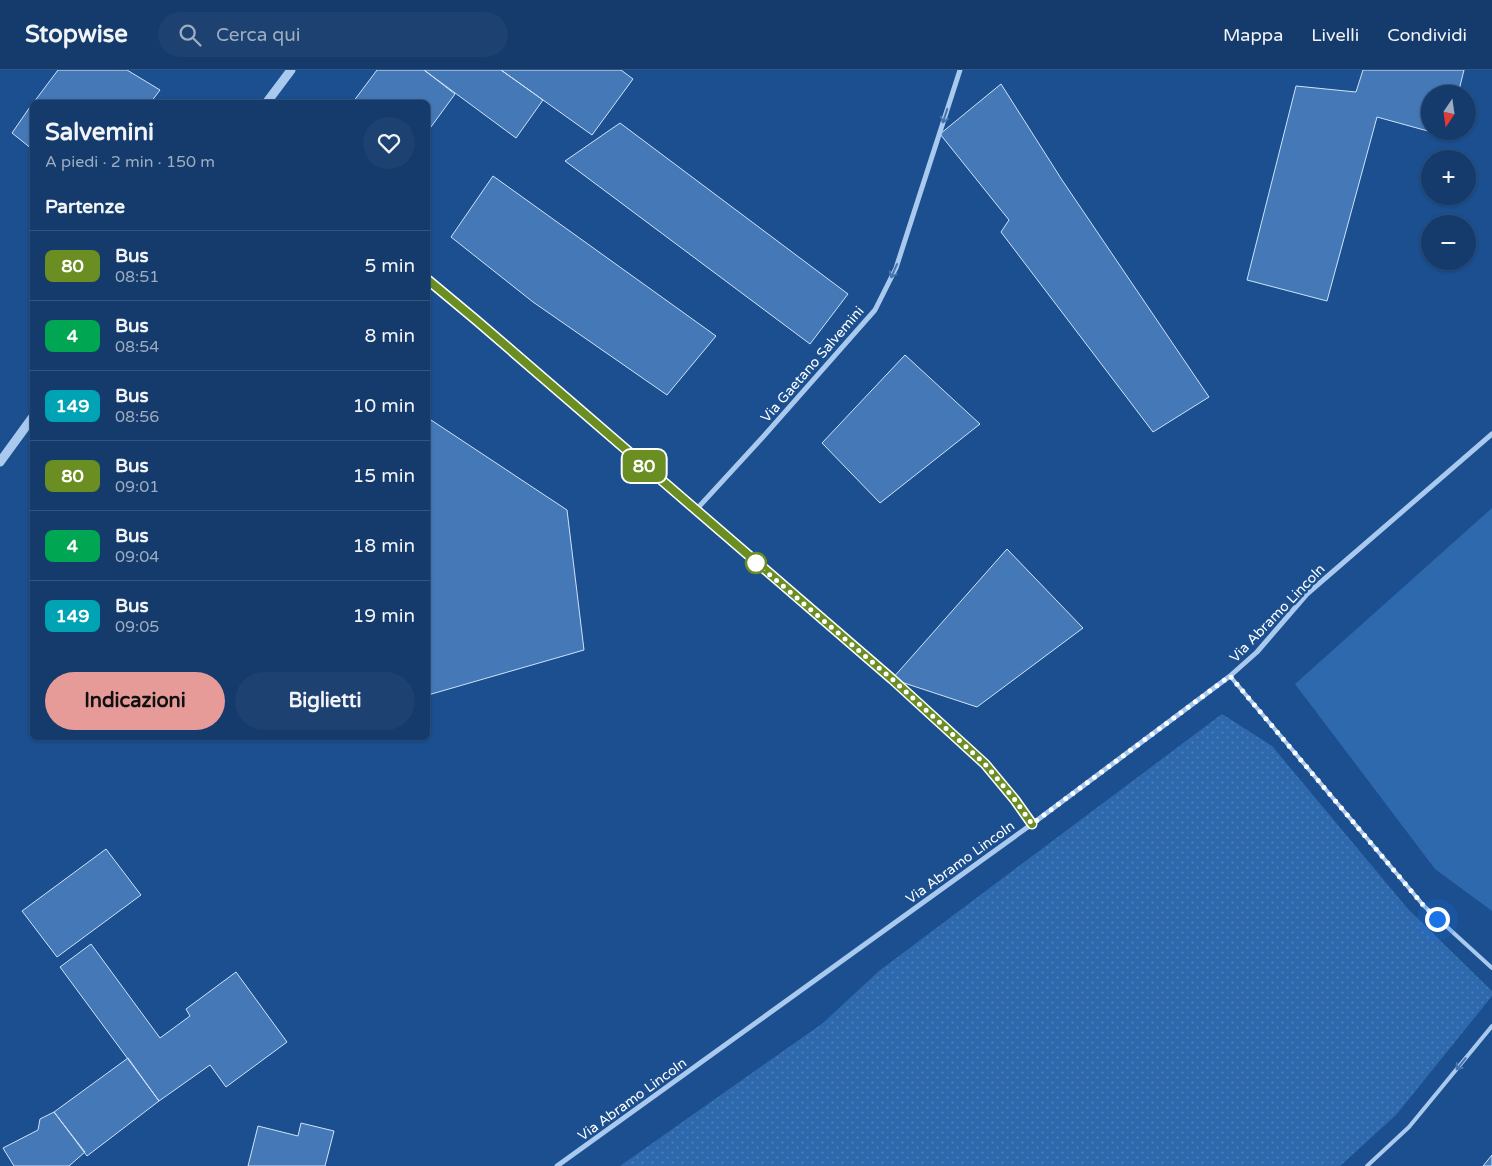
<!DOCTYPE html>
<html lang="it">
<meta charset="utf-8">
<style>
body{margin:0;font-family:"Varela Round",sans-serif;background:#1d4271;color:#f1f3f6;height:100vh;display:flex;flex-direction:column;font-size:19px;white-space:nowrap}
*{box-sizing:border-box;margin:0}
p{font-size:16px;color:#9dadc1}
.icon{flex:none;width:28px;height:28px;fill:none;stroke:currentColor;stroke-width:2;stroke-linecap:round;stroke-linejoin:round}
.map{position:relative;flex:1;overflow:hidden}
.details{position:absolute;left:30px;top:30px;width:400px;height:640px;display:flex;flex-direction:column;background:#143b6b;border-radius:8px;box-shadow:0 1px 4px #0004,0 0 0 1px #33557e}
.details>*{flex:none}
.badge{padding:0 10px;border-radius:8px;font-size:18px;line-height:32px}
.needle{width:32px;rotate:193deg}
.buttons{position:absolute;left:1421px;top:15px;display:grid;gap:10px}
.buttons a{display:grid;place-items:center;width:55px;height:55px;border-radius:50%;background:#143b6b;box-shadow:0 1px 4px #0004,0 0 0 1px #33557e;font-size:25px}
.you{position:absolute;width:25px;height:25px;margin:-12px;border:4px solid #fff;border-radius:50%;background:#1a73e8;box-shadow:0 0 0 8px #1a73e833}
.map>.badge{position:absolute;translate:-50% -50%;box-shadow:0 0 0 2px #fff}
h2{padding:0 15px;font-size:19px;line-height:45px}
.round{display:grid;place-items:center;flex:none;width:52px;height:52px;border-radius:26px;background:#1d4271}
.summary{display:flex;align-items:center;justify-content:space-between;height:85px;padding:0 15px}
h1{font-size:24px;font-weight:800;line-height:38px}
.button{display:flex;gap:10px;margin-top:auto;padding:10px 15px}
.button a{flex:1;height:58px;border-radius:30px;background:#e69b98;color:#111;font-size:20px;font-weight:800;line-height:58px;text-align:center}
.button a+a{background:#1d4271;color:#f1f3f6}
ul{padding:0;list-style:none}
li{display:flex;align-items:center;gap:15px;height:70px;padding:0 15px;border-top:1px solid #33557e}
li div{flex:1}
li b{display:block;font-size:19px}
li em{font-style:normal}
li .badge{min-width:55px;font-weight:700;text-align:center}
header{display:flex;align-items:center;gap:30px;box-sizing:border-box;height:70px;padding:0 25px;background:#143b6b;border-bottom:1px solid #33557e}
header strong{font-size:24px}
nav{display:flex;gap:28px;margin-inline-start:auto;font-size:18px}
.search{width:350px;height:45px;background:#1d4271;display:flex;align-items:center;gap:12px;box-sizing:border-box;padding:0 18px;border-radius:28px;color:#9dadc1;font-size:19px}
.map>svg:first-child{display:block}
</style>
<header>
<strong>Stopwise</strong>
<div class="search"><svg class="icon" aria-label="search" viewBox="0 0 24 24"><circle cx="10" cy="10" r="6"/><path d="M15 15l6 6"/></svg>Cerca qui</div>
<nav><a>Mappa</a><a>Livelli</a><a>Condividi</a></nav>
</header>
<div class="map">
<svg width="1492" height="1096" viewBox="0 0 1492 1096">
<defs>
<pattern id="grass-dots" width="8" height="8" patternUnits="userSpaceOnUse" patternTransform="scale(1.25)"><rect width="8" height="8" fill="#2e69ad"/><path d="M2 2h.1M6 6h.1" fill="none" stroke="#4d80b9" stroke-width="1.8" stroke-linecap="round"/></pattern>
</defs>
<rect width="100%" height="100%" fill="#1b4f8f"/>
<path fill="url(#grass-dots)" d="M1222,644L1272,676L1408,839L1492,921V926L1396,1045L1340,1096H620L823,953L879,901Z"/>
<path fill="#2e69ad" d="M1492,438V841L1435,799L1295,614Z"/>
<path fill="#4478b7" stroke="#cfe3fa" d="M58,0H127L160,20L151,32H34Z
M377,0H424L455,24L428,61V32H353Z
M424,0H501L543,30L516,68Z
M501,0H621L633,9L592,65Z
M1363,0H1464L1458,24H1430V61H1447L1446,66L1377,47L1327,231L1247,210L1296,16L1356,22Z
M1001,14L1062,110L1209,327L1153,362L1001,162L1009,150L940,64Z
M32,34V79L12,63Z
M620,53L848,224L810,274L565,91Z
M493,106L716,266L667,325L533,232L451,167Z
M905,285L980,354L880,433L822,373Z
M428,348L567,440L584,580L428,625Z
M1007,479L1083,558L977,637L892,609Z
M106,779L141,825L57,887L22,841Z
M91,874L160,968L190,946L186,939L236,902L287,972L226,1017L210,995L159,1031L60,897Z
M128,988L159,1031L87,1086L54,1042Z
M54,1042L85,1082L69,1096H14L3,1078L38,1060L40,1049Z
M301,1053L334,1061L325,1096H248L258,1056L298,1066Z
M1492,1085V1096H1483Z"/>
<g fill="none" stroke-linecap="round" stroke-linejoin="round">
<path stroke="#a9c9ee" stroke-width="4" d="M1230,606L1424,836L1492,898
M1367,1096L1409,1057L1492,956"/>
<path stroke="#a9c9ee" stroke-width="5" d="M428,210L476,250L892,609L985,694L1015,730L1032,754
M695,441L762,368L875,240L896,198L960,0
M557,1096L1032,754L1230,606L1257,582L1307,524L1492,364"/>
<path stroke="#a9c9ee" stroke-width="9" d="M267,32L291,0
M0,392L32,348"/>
</g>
<defs><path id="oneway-shaft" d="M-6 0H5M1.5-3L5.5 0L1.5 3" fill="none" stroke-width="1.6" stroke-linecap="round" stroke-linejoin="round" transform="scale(1.25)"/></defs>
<g stroke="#4674ac">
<use href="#oneway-shaft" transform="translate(945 46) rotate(108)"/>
<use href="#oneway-shaft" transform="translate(894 201) rotate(114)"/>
<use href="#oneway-shaft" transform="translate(1461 994) rotate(129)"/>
</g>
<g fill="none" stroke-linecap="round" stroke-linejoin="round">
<defs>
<path id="line" d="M428,210L476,250L892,609L985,694L1015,730L1032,754"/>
</defs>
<use href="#line" stroke="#fff" stroke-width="11"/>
<use href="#line" stroke="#6b8e23" stroke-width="8"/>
<path stroke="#fff" stroke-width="5" stroke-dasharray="0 9" d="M756,493L892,609L985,694L1015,730L1032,754L1230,606L1424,836L1437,849"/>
</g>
<circle fill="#fff" stroke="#6b8e23" stroke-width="2.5" cx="756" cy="493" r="10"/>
<g text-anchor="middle" stroke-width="5" stroke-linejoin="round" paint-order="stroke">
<g font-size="14" fill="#fff" stroke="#1b4f8f">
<text transform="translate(812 294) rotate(-49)" y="5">Via Gaetano Salvemini</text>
<text transform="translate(1277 543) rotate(-46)" y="5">Via Abramo Lincoln</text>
<text transform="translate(960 792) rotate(-36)" y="5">Via Abramo Lincoln</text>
<text transform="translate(632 1029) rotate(-36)" y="5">Via Abramo Lincoln</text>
</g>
</g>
</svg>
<div class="buttons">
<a><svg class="needle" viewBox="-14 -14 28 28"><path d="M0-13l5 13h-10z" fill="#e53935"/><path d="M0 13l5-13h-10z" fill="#9dadc1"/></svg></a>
<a>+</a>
<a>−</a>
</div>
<div class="you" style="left:1437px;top:849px"></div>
<b class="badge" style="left:644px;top:396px;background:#6b8e23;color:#fff">80</b>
<section class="details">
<div class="summary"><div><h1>Salvemini</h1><p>A piedi · 2 min · 150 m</p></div><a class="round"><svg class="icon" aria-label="heart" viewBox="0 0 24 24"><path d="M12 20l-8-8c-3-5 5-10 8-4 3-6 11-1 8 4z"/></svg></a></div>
<h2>Partenze</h2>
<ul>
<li><span class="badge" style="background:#6b8e23;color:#fff">80</span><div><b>Bus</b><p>08:51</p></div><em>5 min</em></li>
<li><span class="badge" style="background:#00a651;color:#fff">4</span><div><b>Bus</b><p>08:54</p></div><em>8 min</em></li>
<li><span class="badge" style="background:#00a3b4;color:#fff">149</span><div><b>Bus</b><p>08:56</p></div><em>10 min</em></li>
<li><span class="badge" style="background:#6b8e23;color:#fff">80</span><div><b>Bus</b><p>09:01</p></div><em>15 min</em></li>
<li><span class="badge" style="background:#00a651;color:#fff">4</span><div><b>Bus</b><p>09:04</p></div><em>18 min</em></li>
<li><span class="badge" style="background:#00a3b4;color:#fff">149</span><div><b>Bus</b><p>09:05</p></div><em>19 min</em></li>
</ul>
<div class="button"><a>Indicazioni</a><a>Biglietti</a></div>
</section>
</div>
